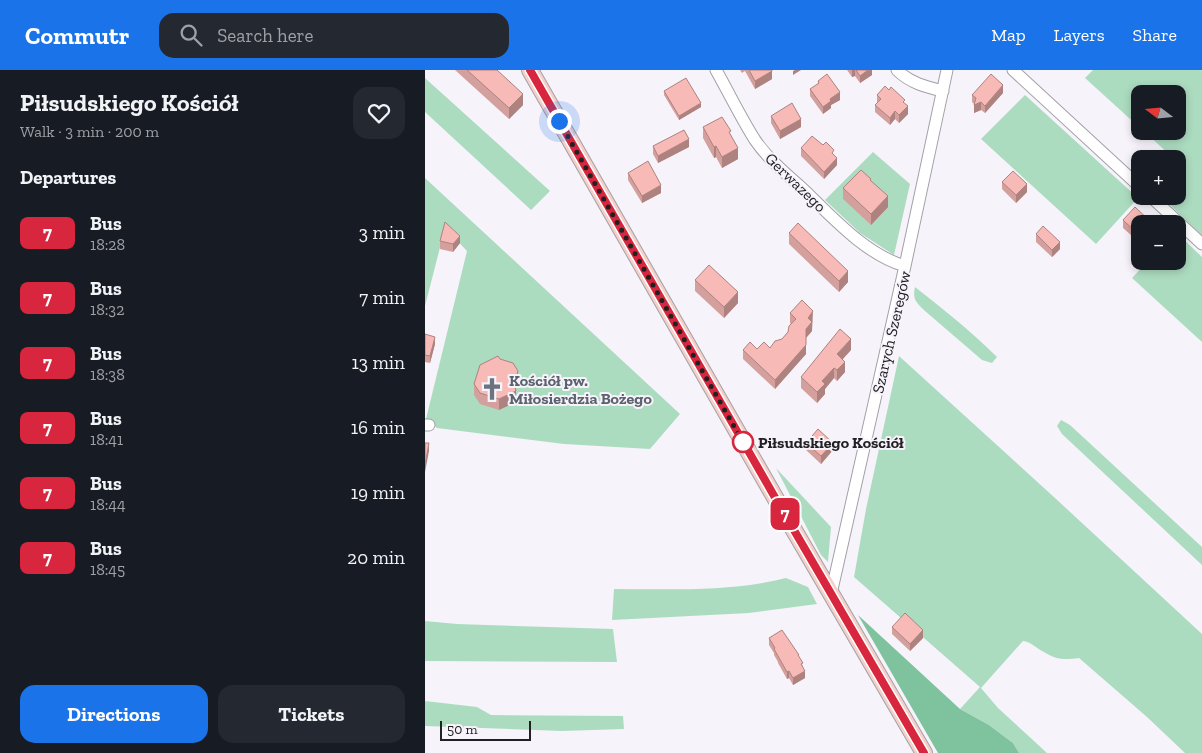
<!DOCTYPE html>
<meta charset="utf-8">
<style>
body{margin:0;font-family:"Zilla Slab",serif;background:#242831;color:#f1f3f6;height:100vh;display:flex;flex-direction:column;font-size:19px;white-space:nowrap}
*{box-sizing:border-box;margin:0}
p{font-size:16px;color:#9ea1a6}
.icon{flex:none;width:28px;height:28px;fill:none;stroke:currentColor;stroke-width:2;stroke-linecap:round;stroke-linejoin:round}
.map{position:relative;flex:1;overflow:hidden}
.panel{display:flex;flex-direction:column;background:#171b24;width:425px}
.panel>*{flex:none}
.badge{padding:0 10px;border-radius:8px;font-size:18px;line-height:32px}
.needle{width:32px;rotate:286deg}
.tools{position:absolute;left:706px;top:15px;display:grid;gap:10px}
.tools a{display:grid;place-items:center;width:55px;height:55px;border-radius:10px;background:#171b24;box-shadow:0 2px 8px #0003;font-size:25px}
.scale{position:absolute;left:15px;bottom:12px;width:91px;box-sizing:border-box;padding-left:5px;border:2px solid #222023;border-top:0;font-size:14px;line-height:18px;white-space:nowrap;color:#222023;-webkit-text-stroke:4px #f7f3fb;paint-order:stroke}
.you{position:absolute;width:25px;height:25px;margin:-12px;border:4px solid #fff;border-radius:50%;background:#1a73e8;box-shadow:0 0 0 8px #1a73e833}
.map>.badge{position:absolute;translate:-50% -50%;box-shadow:0 0 0 2px #fff}
h2{padding:0 20px;font-size:19px;line-height:45px}
.round{display:grid;place-items:center;flex:none;width:52px;height:52px;border-radius:15px;background:#242831}
.overview{display:flex;align-items:center;justify-content:space-between;height:85px;padding:0 20px}
h1{font-size:24px;font-weight:700;line-height:38px}
.primary-button{display:flex;gap:10px;margin-top:auto;padding:10px 20px}
.primary-button a{flex:1;height:58px;border-radius:15px;background:#1a73e8;color:#fff;font-size:20px;font-weight:700;line-height:58px;text-align:center}
.primary-button a+a{background:#242831;color:#f1f3f6}
ul{padding:0;list-style:none}
li{display:flex;align-items:center;gap:15px;height:65px;padding:0 20px}
li div{flex:1}
li b{display:block;font-size:19px}
li em{font-style:normal}
li .badge{min-width:55px;font-weight:700;text-align:center}
header{display:flex;align-items:center;gap:30px;box-sizing:border-box;height:70px;padding:0 25px;background:#1a73e8;color:#fff}
header strong{font-size:24px}
nav{display:flex;gap:28px;margin-inline-start:auto;font-size:18px}
.search{width:350px;height:45px;background:#242831;display:flex;align-items:center;gap:12px;box-sizing:border-box;padding:0 18px;border-radius:15px;color:#9ea1a6;font-size:19px}
main{display:flex;flex:1;min-height:0}
.map>svg:first-child{display:block}
</style>
<header>
<strong>Commutr</strong>
<div class="search"><svg class="icon" aria-label="search" viewBox="0 0 24 24"><circle cx="10" cy="10" r="6"/><path d="M15 15l6 6"/></svg>Search here</div>
<nav><a>Map</a><a>Layers</a><a>Share</a></nav>
</header>
<main>
<section class="panel">
<div class="overview"><div><h1>Piłsudskiego Kościół</h1><p>Walk · 3 min · 200 m</p></div><a class="round"><svg class="icon" aria-label="heart" viewBox="0 0 24 24"><path d="M12 20l-8-8c-3-5 5-10 8-4 3-6 11-1 8 4z"/></svg></a></div>
<h2>Departures</h2>
<ul>
<li><span class="badge" style="background:#d7263d;color:#fff">7</span><div><b>Bus</b><p>18:28</p></div><em>3 min</em></li>
<li><span class="badge" style="background:#d7263d;color:#fff">7</span><div><b>Bus</b><p>18:32</p></div><em>7 min</em></li>
<li><span class="badge" style="background:#d7263d;color:#fff">7</span><div><b>Bus</b><p>18:38</p></div><em>13 min</em></li>
<li><span class="badge" style="background:#d7263d;color:#fff">7</span><div><b>Bus</b><p>18:41</p></div><em>16 min</em></li>
<li><span class="badge" style="background:#d7263d;color:#fff">7</span><div><b>Bus</b><p>18:44</p></div><em>19 min</em></li>
<li><span class="badge" style="background:#d7263d;color:#fff">7</span><div><b>Bus</b><p>18:45</p></div><em>20 min</em></li>
</ul>
<div class="primary-button"><a>Directions</a><a>Tickets</a></div>
</section>
<div class="map">
<svg width="777" height="683" viewBox="0 0 777 683">
<rect width="100%" height="100%" fill="#f7f3fb"/>
<path fill="#acdcc0" d="M668,0H777V166L736,126H752V89H749L719,61H752V24H715V58L660,8Z
M0,8L125,121L106,140L0,42Z
M600,25L713,128L671,174L556,69Z
M448,82L485,114L469,185L435,163L400,130Z
M0,108L255,344L225,379L139,374L12,358L1,349L42,181L20,158L0,236Z
M753,164L777,187V272L707,208L723,191H752Z
M490,217C518,239 546,261 572,287L567,293L557,290L500,241C492,233 487,230 490,217Z
M474,286L630,428L777,564V683H760L722,647L654,588C640,590 631,590 619,582C611,578 606,572 598,571L556,618L573,638L622,683H594L588,673L564,655L535,639L555,617L429,507L441,439Z
M636,350L645,355L777,477V495L637,364L632,356Z
M351,398L406,457L403,492L396,485Z
M361,508L383,517L392,534L324,543L187,550L189,519C246,519 305,522 361,508Z
M0,551L32,554L188,559L192,592L0,591Z
M0,631L52,637L66,645L198,646L199,659L137,661L0,656Z"/>
<path fill="#7fc39e" d="M433,545L535,639L564,655L588,673L594,683H513Z"/>
<g fill="none" stroke-linecap="round" stroke-linejoin="round">
<defs>
<path id="street" d="M291,0C304,23 316,48 330,70C343,89 361,104 378,119C407,147 441,185 480,196
M472,0C485,13 501,17 518,21
M588,0L715,117
M725,126L777,174
M0,355H4
M406,524L480,196L522,0"/>
<path id="secondary" d="M105,0L352,431L499,683"/>
</defs>
<use href="#street" stroke="#a3a0a7" stroke-width="13"/>
<use href="#secondary" stroke="#a3a0a7" stroke-width="18"/>
<use href="#street" stroke="#fff" stroke-width="11"/>
<use href="#secondary" stroke="#f4d0c9" stroke-width="16"/>
</g>
<path fill="#d4a09d" d="M30,0H72L98,35L84,49Z
M315,0H347V9L330,19L320,1L317,3Z
M422,0H447V5L435,13L430,6L427,7Z
M393,11L415,30L406,35V38L398,44L385,26V19L393,14Z
M239,21L276,37L254,50L239,25Z
M578,23L560,43L556,40L549,43V34L547,32V25Z
M452,25L480,34L483,44L474,53L470,49L465,55L450,42V35L452,33Z
M346,46L376,57L355,69L346,53Z
M278,57L306,65L313,89L297,98L291,87L289,88L278,68Z
M228,76L264,77L233,93L228,84Z
M376,78L409,85L412,95L399,109L376,86Z
M203,103L236,123L217,133L203,110Z
M446,111L463,137L446,155L418,129V118Z
M577,112L602,122L591,133L577,119Z
M698,150L715,154V173L698,158Z
M364,163L423,212L414,222L364,174Z
M611,164L635,179L627,187L611,172Z
M15,171L35,173L28,182L15,179Z
M270,210L313,233L299,248L270,221Z
M365,243L388,251L387,252V261L381,268V284L350,319L318,289V280L345,278L357,269L363,262L366,254L365,253Z
M0,264L10,274L5,293L0,292Z
M426,280L418,289L420,302L412,311L409,308L400,319V324L392,333L376,318V307Z
M93,312L91,319V332L74,340L55,334L49,325V314Z
M381,373L408,380L396,394L381,380Z
M467,557L498,568L485,581L467,564Z
M344,568L374,587L378,597L380,608L368,615L364,608L362,609L353,593V592L349,585V583L344,575Z"/>
<path fill="#ad827f" d="M370,0H376L368,5V1Z
M427,0H430V6L427,7Z
M443,0H447V5L435,13V6Z
M347,1V9L330,19V11Z
M578,15V23L560,43V36Z
M415,22V30L406,35V38L398,44V37L405,29Z
M98,24V35L84,49V38Z
M556,32V40L549,43V35Z
M276,33V37L254,50V46Z
M483,36V44L474,53V45Z
M470,41V49L465,55V48Z
M376,49V57L355,69V61Z
M264,69V77L233,93V86Z
M291,76V87L289,88V77Z
M313,78V89L297,98V87Z
M412,88V95L399,109V102Z
M602,114V122L591,133V125Z
M236,115V123L217,133V126Z
M463,126V137L446,155V144Z
M35,166V173L28,182V174Z
M635,172V179L627,187V180Z
M423,201V212L414,222V211Z
M313,222V233L299,248V237Z
M388,241L387,261L381,268V259L383,248Z
M10,267V274L5,293V286Z
M426,269V280L412,295V284Z
M381,275V284L350,319V310Z
M420,292V302L412,311V300Z
M409,298V308L400,319V324L392,333V322L397,311Z
M93,301V312L90,321H91V332L74,340V329L89,314Z
M4,373V381L0,402V395Z
M408,373V380L396,394V386Z
M498,560V568L485,581V574Z
M364,601V608L362,609V602Z
M380,601V608L368,615V608Z"/>
<path fill="#f7bab6" stroke="#ad827f" d="M42,0H72L98,24L84,38Z
M324,0H347V1L330,11Z
M431,0H443L435,6Z
M402,4L415,22L405,29L406,31L398,37L385,19L394,13L393,11Z
M566,4L578,15L560,36L556,32L549,35L551,28L547,25Z
M261,8L276,33L254,46L239,21Z
M460,16L464,20L466,17L480,30L478,32L483,36L474,45L470,41L465,48L450,35L456,29L452,25Z
M367,33L376,49L355,61L346,46Z
M297,47L306,61L304,62L313,78L297,87L291,76L289,77L278,57Z
M259,60L264,69L233,86L228,76Z
M387,66L398,75L401,72L409,80L407,83L412,88L399,102L376,78Z
M223,91L236,115L217,126L203,103Z
M436,100L446,109L445,110L463,126L446,144L418,118Z
M588,101L602,114L591,125L577,112Z
M710,137L728,154H715V166L698,150Z
M20,152L35,166L28,174L15,171Z
M373,153L423,201L414,211L364,163Z
M618,156L635,172L627,180L611,164Z
M284,195L313,222L299,237L270,210Z
M377,230L388,241L383,248L387,252L381,259V275L350,310L318,280L325,272L332,279L339,272L345,278L350,271L357,269L363,262L364,256L371,249L365,243Z
M415,259L426,269L412,284L420,292L412,300L409,298L397,311L400,314L392,322L376,307Z
M0,264L10,267L5,286L0,285Z
M73,286L75,289L88,293L93,301L89,314L91,321L74,329L55,323L49,314L55,295Z
M393,359L408,373L396,386L381,373Z
M0,373H4L0,395Z
M480,543L498,560L485,574L467,557Z
M357,560L374,585H373L378,593L376,594L380,601L368,608L364,601L362,602L353,586L349,579L350,578L344,568Z"/>
<g fill="none" stroke-linecap="round" stroke-linejoin="round">
<defs>
<path id="line" d="M105,0L352,431L499,683"/>
</defs>
<use href="#line" stroke="#fff" stroke-width="11"/>
<use href="#line" stroke="#d7263d" stroke-width="8"/>
<path stroke="#222023" stroke-width="5" stroke-dasharray="0 9" d="M134,51L318,372"/>
</g>
<defs>
<symbol id="church-bare" viewBox="-9 -9 18 18"><path d="M-1.2-6h2.4v3.5h3.3v2.4h-3.3V6h-2.4V-.1h-3.3v-2.4h3.3Z" fill="#6b7280" stroke="#f7f3fb" stroke-width="2.5" paint-order="stroke"/></symbol>
</defs>
<g fill-rule="evenodd">
<use href="#church-bare" x="51" y="303" width="32" height="32"/>
</g>
<circle fill="#fff" stroke="#d7263d" stroke-width="2.5" cx="318" cy="372" r="10"/>
<g text-anchor="middle" stroke-width="4" stroke-linejoin="round" paint-order="stroke">
<g font-size="16" fill="#222023" stroke="#f7f3fb">
<text transform="translate(371 112) rotate(44)" y="6">Gerwazego</text>
<text transform="translate(466 262) rotate(-77)" y="6">Szarych Szeregów</text>
</g>
<g font-size="16" font-weight="bold" fill="#5b616d" stroke="#f7f3fb" text-anchor="start">
<text x="84" y="316">Kościół pw.<tspan x="84" dy="18">Miłosierdzia Bożego</tspan></text>
</g>
<g font-size="16" font-weight="bold" fill="#222023" stroke="#f7f3fb" text-anchor="start">
<text x="333" y="378">Piłsudskiego Kościół</text>
</g>
</g>
</svg>
<div class="tools">
<a><svg class="needle" viewBox="-14 -14 28 28"><path d="M0-13l5 13h-10z" fill="#e53935"/><path d="M0 13l5-13h-10z" fill="#9ea1a6"/></svg></a>
<a>+</a>
<a>−</a>
</div>
<div class="scale">50 m</div>
<div class="you" style="left:134px;top:51px"></div>
<b class="badge" style="left:360px;top:444px;background:#d7263d;color:#fff">7</b>
</div>
</main>
